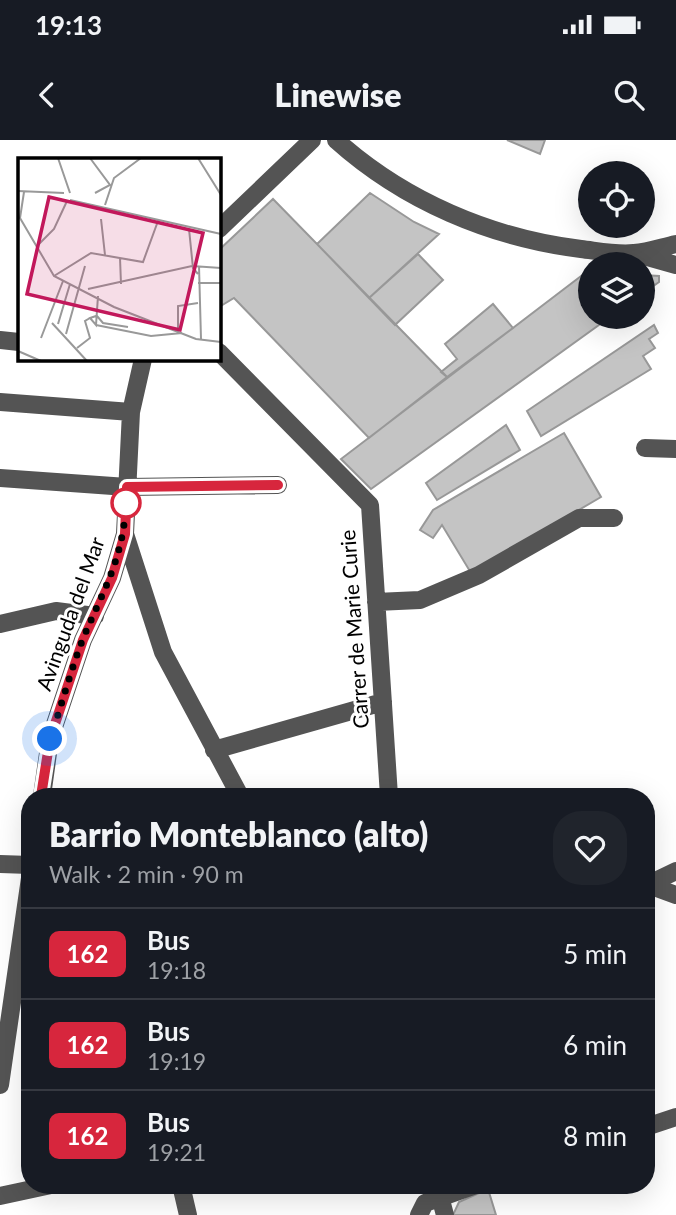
<!DOCTYPE html>
<meta charset="utf-8">
<style>
body{margin:0;font-family:Lato,sans-serif;background:#20242c;color:#f1f3f6;height:100vh;display:flex;flex-direction:column;font-size:26px;white-space:nowrap}
*{box-sizing:border-box;margin:0}
p{font-size:23px;color:#9ea1a6}
.icon{flex:none;width:38px;height:38px;fill:none;stroke:currentColor;stroke-width:2;stroke-linecap:round;stroke-linejoin:round}
.map{position:relative;flex:1;overflow:hidden}
.drawer{position:absolute;left:21px;top:648px;width:634px;height:406px;display:flex;flex-direction:column;background:#171b24;border-radius:28px;box-shadow:0 7px 28px #0002}
.drawer>*{flex:none}
.badge{padding:0 14px;border-radius:10px;font-size:24px;line-height:46px}
.fabs{position:absolute;left:578px;top:21px;display:grid;gap:14px}
.fabs a{display:grid;place-items:center;width:77px;height:77px;border-radius:50%;background:#171b24;box-shadow:0 7px 28px #0002;font-size:35px}
.you{position:absolute;width:35px;height:35px;margin:-18px;border:5px solid #fff;border-radius:50%;background:#1a73e8;box-shadow:0 0 0 10px #1a73e833}
.map>.badge{position:absolute;translate:-50% -50%;box-shadow:0 0 0 4px #fff}
.round{display:grid;place-items:center;flex:none;width:74px;height:74px;border-radius:28px;background:#20242c}
.overview{display:flex;align-items:center;justify-content:space-between;height:119px;padding:0 28px}
h1{font-size:33px;font-weight:800;line-height:52px}
ul{padding:0;list-style:none}
li{display:flex;align-items:center;gap:21px;height:91px;padding:0 28px;border-top:2px solid #363941}
li div{flex:1}
li b{display:block;font-size:26px}
li em{font-style:normal}
li .badge{min-width:77px;font-weight:700;text-align:center}
.status{display:flex;justify-content:space-between;align-items:center;height:49px;padding:0 35px;background:#171b24;direction:ltr}
.status svg{height:19px;fill:currentColor}
header{display:flex;justify-content:space-between;align-items:center;height:91px;padding:0 28px;background:#171b24;font-size:32px;font-weight:800}
.map>svg:first-child{display:block}
</style>
<div class="status"><b>19:13</b><svg viewBox="0 0 49 12"><path d="M0 12V9h3v3zM5 12V6h3v6zM10 12V3h3v9zM15 12V0h3v12zM26 1h20v11H26zM47 4h2v5h-2z"/></svg></div>
<header><svg class="icon" aria-label="back" viewBox="0 0 24 24"><path d="M15 5l-7 7 7 7"/></svg>Linewise<svg class="icon" aria-label="search" viewBox="0 0 24 24"><circle cx="10" cy="10" r="6"/><path d="M15 15l6 6"/></svg></header>
<div class="map">
<svg width="676" height="1075" viewBox="0 0 676 1075">
<rect width="100%" height="100%" fill="#fff"/>
<path fill="#c4c4c4" stroke="#989898" stroke-width="2" d="M507,0H545L540,14Z
M370,53L414,82L439,94L369,158L317,104Z
M273,59L447,237L369,298L234,158L219,167V110Z
M418,114L443,140L395,185L369,158Z
M585,133L590,134V177H610L371,349L341,319Z
M642,135L659,136V142L642,154Z
M493,164L513,188L447,237L441,232L457,219L445,204Z
M654,185L658,193L649,199L655,208L643,216L651,229L541,296L527,271Z
M506,285L520,310L437,360L426,343Z
M564,293L601,357L471,433L442,385L433,398L420,390L433,370Z
M646,834H653L652,880H646Z
M488,1049L496,1075H453L459,1062Z"/>
<g fill="none" stroke-linecap="round" stroke-linejoin="round">
<path stroke="#545454" stroke-width="18" d="M336,0C404,61 491,98 581,109C598,111 617,115 634,113C648,112 662,107 676,104
M219,89L312,0
M637,114L676,125
M0,200L19,202
M219,212L370,365L389,656
M0,262L131,272
M645,308L676,309
M0,338L127,347L278,345
M125,394L163,512L240,656
M376,462L420,460L479,435L579,378H614
M0,484L56,471L95,476
M214,610L383,562
M42,656L50,599L83,500L112,438L125,394L131,272L143,219
M0,724L30,725
M646,744L676,755
M649,744L676,731
M0,945L30,738
M646,987L676,977
M181,1045L188,1075
M437,1045L445,1075
M0,1056L51,1045
M419,1075L425,1063L476,1045"/>
</g>
<g fill="none" stroke-linecap="round" stroke-linejoin="round">
<defs>
<path id="line" d="M41,656L50,599L83,500L112,438L125,394L127,347L278,345"/>
</defs>
<use href="#line" stroke="#fff" stroke-width="16"/>
<use href="#line" stroke="#d7263d" stroke-width="10"/>
<path stroke="#000" stroke-width="7" stroke-dasharray="0 12.6" d="M50,599C61,567 70,533 82,501C103,450 123,421 126,363"/>
</g>
<circle fill="#fff" stroke="#d7263d" stroke-width="3.5" cx="126" cy="363" r="14"/>
<g text-anchor="middle" stroke-width="6" stroke-linejoin="round" paint-order="stroke">
<g font-size="21" fill="#000" stroke="#fff">
<text transform="translate(71 474) rotate(-70)" y="7">Avinguda del Mar</text>
<text transform="translate(355 489) rotate(-94)" y="7">Carrer de Marie Curie</text>
</g>
</g>
<g transform="translate(18 18)">
<rect width="203" height="203" fill="#fff"/>
<path fill="none" stroke="#999" stroke-width="2" d="M40,0L52,35M72,0L92,27L77,35M180,0L203,37M0,33L46,35M6,34L2,60L36,118L96,149L178,181L203,184M52,42L203,76M87,47L96,20L123,0M83,61L87,97M171,71L175,110L180,116M18,89L36,71L49,43M102,100L103,126M181,108L183,181M36,118L73,95L125,104L140,63M180,125H203M70,131L174,108L203,110M78,158L72,160L78,167L80,138M79,158L85,165L110,169M34,165L69,203M40,166L52,126M78,167L133,178L164,175M160,173V148L180,145M48,176L67,108M23,180L45,123M59,190L72,180L67,163L72,160M0,193L23,203"/>
<path fill="#c2185b" fill-opacity="0.15" stroke="#c2185b" stroke-width="3.5" d="M31,39L185,75L162,172L9,136Z"/>
<rect width="203" height="203" fill="none" stroke="#000" stroke-width="3.5"/>
</g>
</svg>
<div class="fabs">
<a><svg class="icon" aria-label="locate" viewBox="0 0 24 24"><circle cx="12" cy="12" r="6"/><path d="M12 2v4M12 18v4M2 12h4M18 12h4"/></svg></a>
<a><svg class="icon" aria-label="layers" viewBox="0 0 24 24"><path d="M12 4l9 5-9 5-9-5zM3 14l9 5 9-5"/></svg></a>
</div>
<div class="you" style="left:50px;top:599px"></div>
<section class="drawer">
<div class="overview"><div><h1>Barrio Monteblanco (alto)</h1><p>Walk · 2 min · 90 m</p></div><a class="round"><svg class="icon" aria-label="heart" viewBox="0 0 24 24"><path d="M12 20l-8-8c-3-5 5-10 8-4 3-6 11-1 8 4z"/></svg></a></div>
<ul>
<li><span class="badge" style="background:#d7263d;color:#fff">162</span><div><b>Bus</b><p>19:18</p></div><em>5 min</em></li>
<li><span class="badge" style="background:#d7263d;color:#fff">162</span><div><b>Bus</b><p>19:19</p></div><em>6 min</em></li>
<li><span class="badge" style="background:#d7263d;color:#fff">162</span><div><b>Bus</b><p>19:21</p></div><em>8 min</em></li>
</ul>
</section>
</div>
